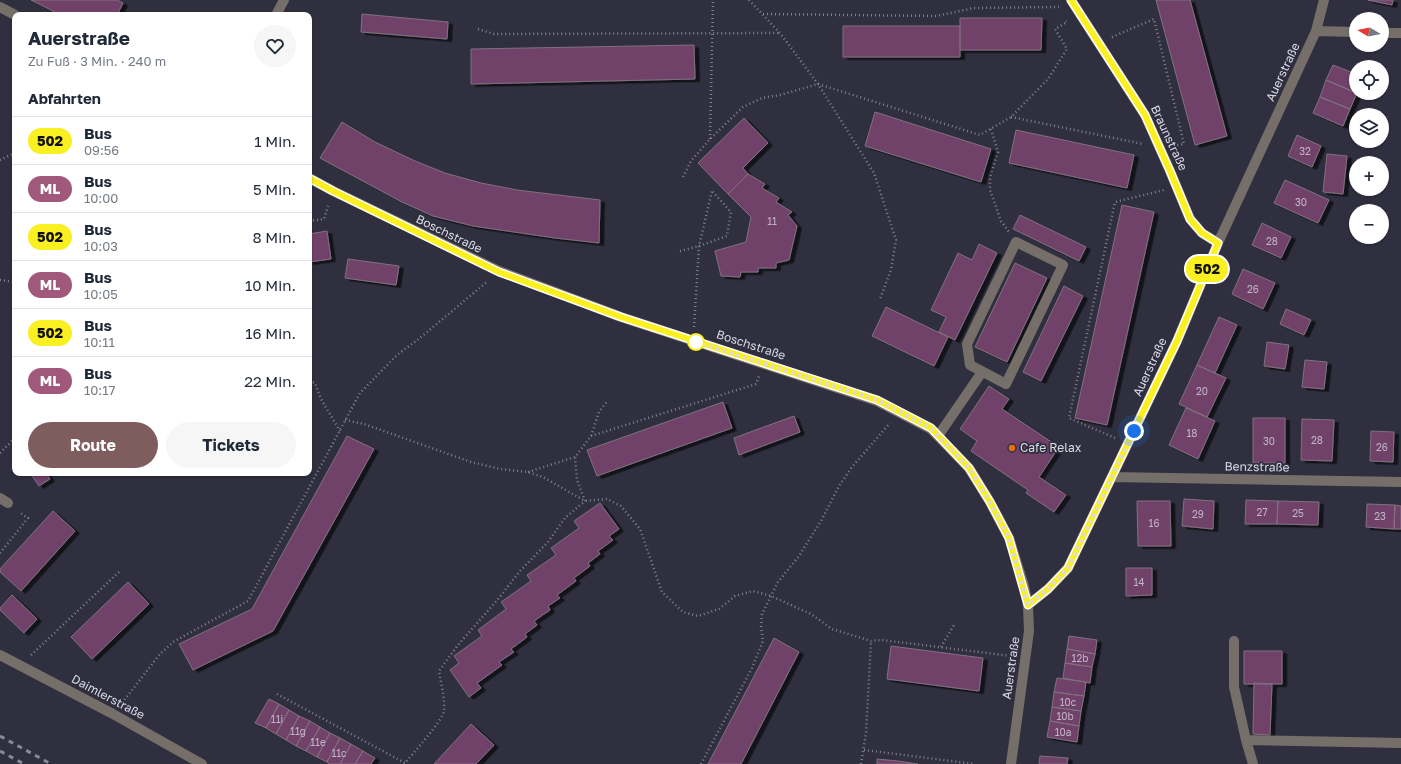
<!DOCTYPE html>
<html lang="de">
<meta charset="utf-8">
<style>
body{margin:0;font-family:"Golos Text",sans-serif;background:#f6f6f7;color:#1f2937;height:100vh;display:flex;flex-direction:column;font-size:15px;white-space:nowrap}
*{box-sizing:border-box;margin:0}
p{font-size:13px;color:#747a83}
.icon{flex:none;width:22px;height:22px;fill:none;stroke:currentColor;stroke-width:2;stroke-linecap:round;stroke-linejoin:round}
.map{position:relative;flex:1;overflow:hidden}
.drawer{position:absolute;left:12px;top:12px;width:300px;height:464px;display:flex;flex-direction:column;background:#fff;border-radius:8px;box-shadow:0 1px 3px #0004}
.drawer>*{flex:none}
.badge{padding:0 8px;border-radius:13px;font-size:14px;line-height:26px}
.needle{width:26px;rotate:280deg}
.controls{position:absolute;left:1349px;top:12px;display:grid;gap:8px}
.controls a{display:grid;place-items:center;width:40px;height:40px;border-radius:50%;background:#fff;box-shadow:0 1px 3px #0004;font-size:20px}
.you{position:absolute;width:20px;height:20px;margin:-10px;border:3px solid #fff;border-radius:50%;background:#1a73e8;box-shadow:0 0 0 6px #1a73e833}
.map>.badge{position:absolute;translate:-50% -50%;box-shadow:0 0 0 2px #fff}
h2{padding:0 16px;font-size:15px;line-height:36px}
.round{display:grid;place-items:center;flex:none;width:42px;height:42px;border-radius:21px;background:#f6f6f7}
.headline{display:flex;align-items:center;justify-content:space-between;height:68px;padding:0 16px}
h1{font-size:19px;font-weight:700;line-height:30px}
.cta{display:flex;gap:8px;margin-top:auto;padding:8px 16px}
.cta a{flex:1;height:46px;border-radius:24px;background:#7f5d5e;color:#fff;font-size:16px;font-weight:700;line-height:46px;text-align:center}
.cta a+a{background:#f6f6f7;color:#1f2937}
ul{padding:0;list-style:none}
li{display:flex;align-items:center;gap:12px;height:48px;padding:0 16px;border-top:1px solid #e0e1e3}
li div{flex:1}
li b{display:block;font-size:15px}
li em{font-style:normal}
li .badge{min-width:44px;font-weight:700;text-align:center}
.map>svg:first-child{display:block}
</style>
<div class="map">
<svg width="1401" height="764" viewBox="0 0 1401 764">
<defs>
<filter id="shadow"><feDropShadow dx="4.5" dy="2.5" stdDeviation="0" flood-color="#0009"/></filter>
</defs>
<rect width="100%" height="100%" fill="#302f40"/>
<path fill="#70426a" stroke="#81717e" filter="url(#shadow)" d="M31,0H117L123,3L117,15H61Z
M1156,0H1190L1227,136L1195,145Z
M1368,0H1393L1392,5Z
M362,14L448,22L447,39L361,32Z
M960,18H1042L1041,50H960Z
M843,26H960V57H843Z
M694,45L695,79L471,84V49Z
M1333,65L1356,74V93L1326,80Z
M1326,80L1357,93L1350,109L1320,97Z
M1320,97L1350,109L1343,126L1313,113Z
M875,112L991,149L981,182L865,146Z
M744,118L768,143L743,168L748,174L728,194L698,163Z
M342,122L375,142L415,161L445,173L481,183L517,190L600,200L599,243L555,238L473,226L433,216L402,202L320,158Z
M1016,130L1134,155L1127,188L1009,163Z
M1297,135L1321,146L1312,167L1288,156Z
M1327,154L1347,156L1343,194L1323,192Z
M748,174L765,184L762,188L779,198L776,202L792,212L788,215L797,226L789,260L776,263V268H758V272H741L740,277L721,276L715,251L746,242L751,217L728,194Z
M1285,180L1329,200L1318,223L1274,203Z
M1122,205L1154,212L1107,425L1075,418Z
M1020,215L1086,247L1079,261L1013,229Z
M1262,223L1291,237L1281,258L1252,245Z
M327,231L331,259L309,262V234Z
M979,244L997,253L955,340L939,332L946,317L931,310L958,253L972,260Z
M348,259L399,266L396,285L345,278Z
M1015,263L1047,278L1007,362L975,347Z
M1243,269L1275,283L1263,309L1232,294Z
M1064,286L1083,296L1041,381L1023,372Z
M886,307L948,337L934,366L872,336Z
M1286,309L1311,320L1304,335L1280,324Z
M1219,317L1237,325L1215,373L1197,365Z
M1267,342L1289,345L1285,369L1264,366Z
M1305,360L1327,362L1324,389L1302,387Z
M1197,365L1226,378L1207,417L1179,404Z
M989,386L1009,399L1002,409L1059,447L1039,477L1066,495L1054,512L1026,493L1028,490L971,451L977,441L960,429Z
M723,402L732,428L597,476L587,450Z
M1186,408L1215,421L1198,459L1169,445Z
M794,416L800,432L739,455L734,438Z
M1253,418H1285V463H1253Z
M1302,419L1334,420L1332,461L1301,460Z
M1371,431L1394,432L1393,462L1370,461Z
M347,436L374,449L273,631L193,670L179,644L252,609Z
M30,473H46L50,479L39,486Z
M1184,499L1214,501L1213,529L1182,526Z
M1246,500L1278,501L1277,524H1245Z
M1137,501H1170L1171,546H1138Z
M1278,501L1319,502L1318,525L1277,524Z
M600,503L619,529L609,536L613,540L598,551L600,554L588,563L590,566L574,578L576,581L557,595L560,598L548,606L550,610L534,621L537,625L525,634L527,637L511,649L514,652L499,662L502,665L477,683L481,688L469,697L450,670L459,663L454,656L482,636L478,630L506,609L501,602L531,581L527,575L556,555L551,548L579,528L574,521Z
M1367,504L1395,505L1394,529L1366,527Z
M1395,505L1401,506V529H1394Z
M53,511L75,531L21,591L0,572V569Z
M1126,568H1152V595L1126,596Z
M128,582L149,604L92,659L71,637Z
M12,595L37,619L24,633L0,610V608Z
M1069,636L1097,640L1095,654L1067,649Z
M774,638L799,652L741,764H708Z
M891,646L983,658L979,691L887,679Z
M1067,649L1095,654L1092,667L1065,663Z
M1244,651H1282V684H1244Z
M1065,663L1092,667L1090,683L1063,678Z
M1057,678L1086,682L1084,696L1054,692Z
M1254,683L1272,684L1270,735L1253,734Z
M1054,692L1084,696L1081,711L1052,707Z
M269,699L279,704L266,728L255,723Z
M279,704L289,710L276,734L266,728Z
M1052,707L1081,711L1079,726L1050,721Z
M289,710L299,716L286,740L276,734Z
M299,716L310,721L296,746L286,740Z
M310,721L320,727L306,751L296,746Z
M1050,721L1079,726L1077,742L1047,737Z
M471,724L494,745L476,764H434Z
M320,727L330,733L317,757L306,751Z
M330,733L340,738L327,762L317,757Z
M340,738L351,744L340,764H329L327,762Z
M351,744L363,751L355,764H340Z
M363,751L375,758L371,764H355Z
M1040,756L1068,758L1067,764H1039Z
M877,759L898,761L918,764H877Z"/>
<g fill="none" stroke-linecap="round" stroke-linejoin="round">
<path stroke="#82828f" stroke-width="2.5" stroke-dasharray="1 3" stroke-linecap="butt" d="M749,0L780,33L818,84L874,173L896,240L891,270L880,299
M763,14L936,16L974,8L1059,7
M478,29L494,34L780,33
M1112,37L1154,19L1184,144L1173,146
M1011,117L1143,144
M991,129L998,152L990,177V190L1001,221L1009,232
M710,139L713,0
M0,160L15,153
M683,177L691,161L710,139L743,107L762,98L780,95L818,84L980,135L1011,117L1048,79L1067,49L1055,29L1067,22L1066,21
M309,221L324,219L329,203
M680,251L699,246L727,236L731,212L712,191
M0,280L15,282
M694,327L699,246L712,191
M309,381L315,383L321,399L340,431
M345,420L364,424L471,462L500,469L528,472L543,477L585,501L607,499L621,506L640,529L662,592L683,612L698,616L719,609L735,596L753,591L771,596L811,614L832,629L871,641L882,640L1011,656
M591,436L756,384L759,376
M1115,438L1069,418L1115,202L1164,190
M0,453L15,438
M528,472L575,457
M0,553L28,518L19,512
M941,647L954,625
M31,655L119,572
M277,694L405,763
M122,703L160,654L173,642L248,601L360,393L397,355L420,338L488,281
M864,750L975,764
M404,764C411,756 443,720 444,711C445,698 441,684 439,671L458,645L499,598L519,572L548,542L565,518L585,501L577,480L575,457L591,436L599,412L608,400
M701,764L752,668L763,641L761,627L762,614L778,582L799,556L821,521L839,486L852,467L890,423
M861,764L866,733L871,641"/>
<path stroke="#766f69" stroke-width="10" d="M1071,0L1145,115L1170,171L1190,219L1202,233L1218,243
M0,7L15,15
M276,15L284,0
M1316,31L1356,32
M1382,33H1401
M309,178L333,191L499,271L621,317L877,401L931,429L969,468L990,502L1009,538L1024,586L1028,605L1029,631L1011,764
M1016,242L1063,265L1006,384L970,365L967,344Z
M938,436L982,372
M1112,477L1401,482
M0,498L8,503
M1028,605L1048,589L1068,568L1177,341L1218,243L1316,31L1324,0
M1234,641V687L1246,740L1253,764
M0,655L113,714L202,764
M1246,740L1401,743"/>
<path stroke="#8a8997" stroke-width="3" stroke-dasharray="5 5" stroke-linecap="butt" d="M0,736L51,764
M0,751L24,764"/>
</g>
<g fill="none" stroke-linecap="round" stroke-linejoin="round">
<defs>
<path id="line" d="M309,178L333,191L499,272L621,317L877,400L931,428L969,468L990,502L1009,538L1028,605L1048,589L1068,568L1177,341L1218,243L1202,233L1190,219L1170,171L1145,115L1071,0"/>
</defs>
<use href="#line" stroke="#fff" stroke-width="9"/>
<use href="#line" stroke="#faef20" stroke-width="6"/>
<path stroke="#dbdbe5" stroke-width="4" stroke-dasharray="0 7.2" d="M696,342L693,341L877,400L931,428L969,468L990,502L1009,538L1028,605L1048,589L1068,568L1134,431"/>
</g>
<circle fill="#fff" stroke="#faef20" stroke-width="2" cx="696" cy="342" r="8"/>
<circle fill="#e8710a" stroke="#302f40" stroke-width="1.5" cx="1012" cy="448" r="4"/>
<g text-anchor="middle" stroke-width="3.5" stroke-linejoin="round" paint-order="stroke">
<g font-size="10" fill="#c0b5c6">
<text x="1305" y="155">32</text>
<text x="1301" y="206">30</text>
<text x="772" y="225">11</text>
<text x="1272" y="245">28</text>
<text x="1253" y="293">26</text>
<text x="1202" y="395">20</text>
<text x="1192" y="437">18</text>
<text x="1317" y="444">28</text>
<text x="1269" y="445">30</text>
<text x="1382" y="451">26</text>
<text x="1262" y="516">27</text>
<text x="1298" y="517">25</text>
<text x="1198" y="518">29</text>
<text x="1380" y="520">23</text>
<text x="1154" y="527">16</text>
<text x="1139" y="586">14</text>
<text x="1080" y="662">12b</text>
<text x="1068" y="706">10c</text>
<text x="1065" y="720">10b</text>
<text x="277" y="723">11i</text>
<text x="298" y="735">11g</text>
<text x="1063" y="736">10a</text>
<text x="318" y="746">11e</text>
<text x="339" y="757">11c</text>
</g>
<g font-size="12" fill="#dbdbe5" stroke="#302f40">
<text transform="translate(1283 72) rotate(-65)" y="4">Auerstraße</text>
<text transform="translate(1169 138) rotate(65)" y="4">Braunstraße</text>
<text transform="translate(449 234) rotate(26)" y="4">Boschstraße</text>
<text transform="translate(751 345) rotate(18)" y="4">Boschstraße</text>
<text transform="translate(1150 367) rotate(-65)" y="4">Auerstraße</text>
<text transform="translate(1257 467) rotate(1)" y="4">Benzstraße</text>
<text transform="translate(1011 668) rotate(-82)" y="4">Auerstraße</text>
<text transform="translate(108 697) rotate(28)" y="4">Daimlerstraße</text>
</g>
<g font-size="12" fill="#dbdbe5" stroke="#302f40" text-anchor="start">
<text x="1020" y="452">Cafe Relax</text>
</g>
</g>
</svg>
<div class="controls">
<a><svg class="needle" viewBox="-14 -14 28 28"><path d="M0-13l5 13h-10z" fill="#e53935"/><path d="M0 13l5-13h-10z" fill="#747a83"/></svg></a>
<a><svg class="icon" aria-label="locate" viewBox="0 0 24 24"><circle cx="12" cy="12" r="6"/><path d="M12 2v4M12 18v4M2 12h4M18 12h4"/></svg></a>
<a><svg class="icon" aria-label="layers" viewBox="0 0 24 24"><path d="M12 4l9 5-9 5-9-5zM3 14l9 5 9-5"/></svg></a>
<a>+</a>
<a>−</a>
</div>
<div class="you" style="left:1134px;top:431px"></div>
<b class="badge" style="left:1207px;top:269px;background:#faef20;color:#111">502</b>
<section class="drawer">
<div class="headline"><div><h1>Auerstraße</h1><p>Zu Fuß · 3 Min. · 240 m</p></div><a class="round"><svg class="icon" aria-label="heart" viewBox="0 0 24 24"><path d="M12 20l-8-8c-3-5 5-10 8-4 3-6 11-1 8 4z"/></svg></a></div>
<h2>Abfahrten</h2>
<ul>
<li><span class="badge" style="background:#faef20;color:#111">502</span><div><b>Bus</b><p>09:56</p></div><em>1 Min.</em></li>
<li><span class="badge" style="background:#a0587b;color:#fff">ML</span><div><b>Bus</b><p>10:00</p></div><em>5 Min.</em></li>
<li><span class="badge" style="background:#faef20;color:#111">502</span><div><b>Bus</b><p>10:03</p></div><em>8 Min.</em></li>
<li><span class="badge" style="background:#a0587b;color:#fff">ML</span><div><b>Bus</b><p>10:05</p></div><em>10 Min.</em></li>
<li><span class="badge" style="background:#faef20;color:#111">502</span><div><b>Bus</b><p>10:11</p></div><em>16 Min.</em></li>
<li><span class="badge" style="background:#a0587b;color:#fff">ML</span><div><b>Bus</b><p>10:17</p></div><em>22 Min.</em></li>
</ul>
<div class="cta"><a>Route</a><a>Tickets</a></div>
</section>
</div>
